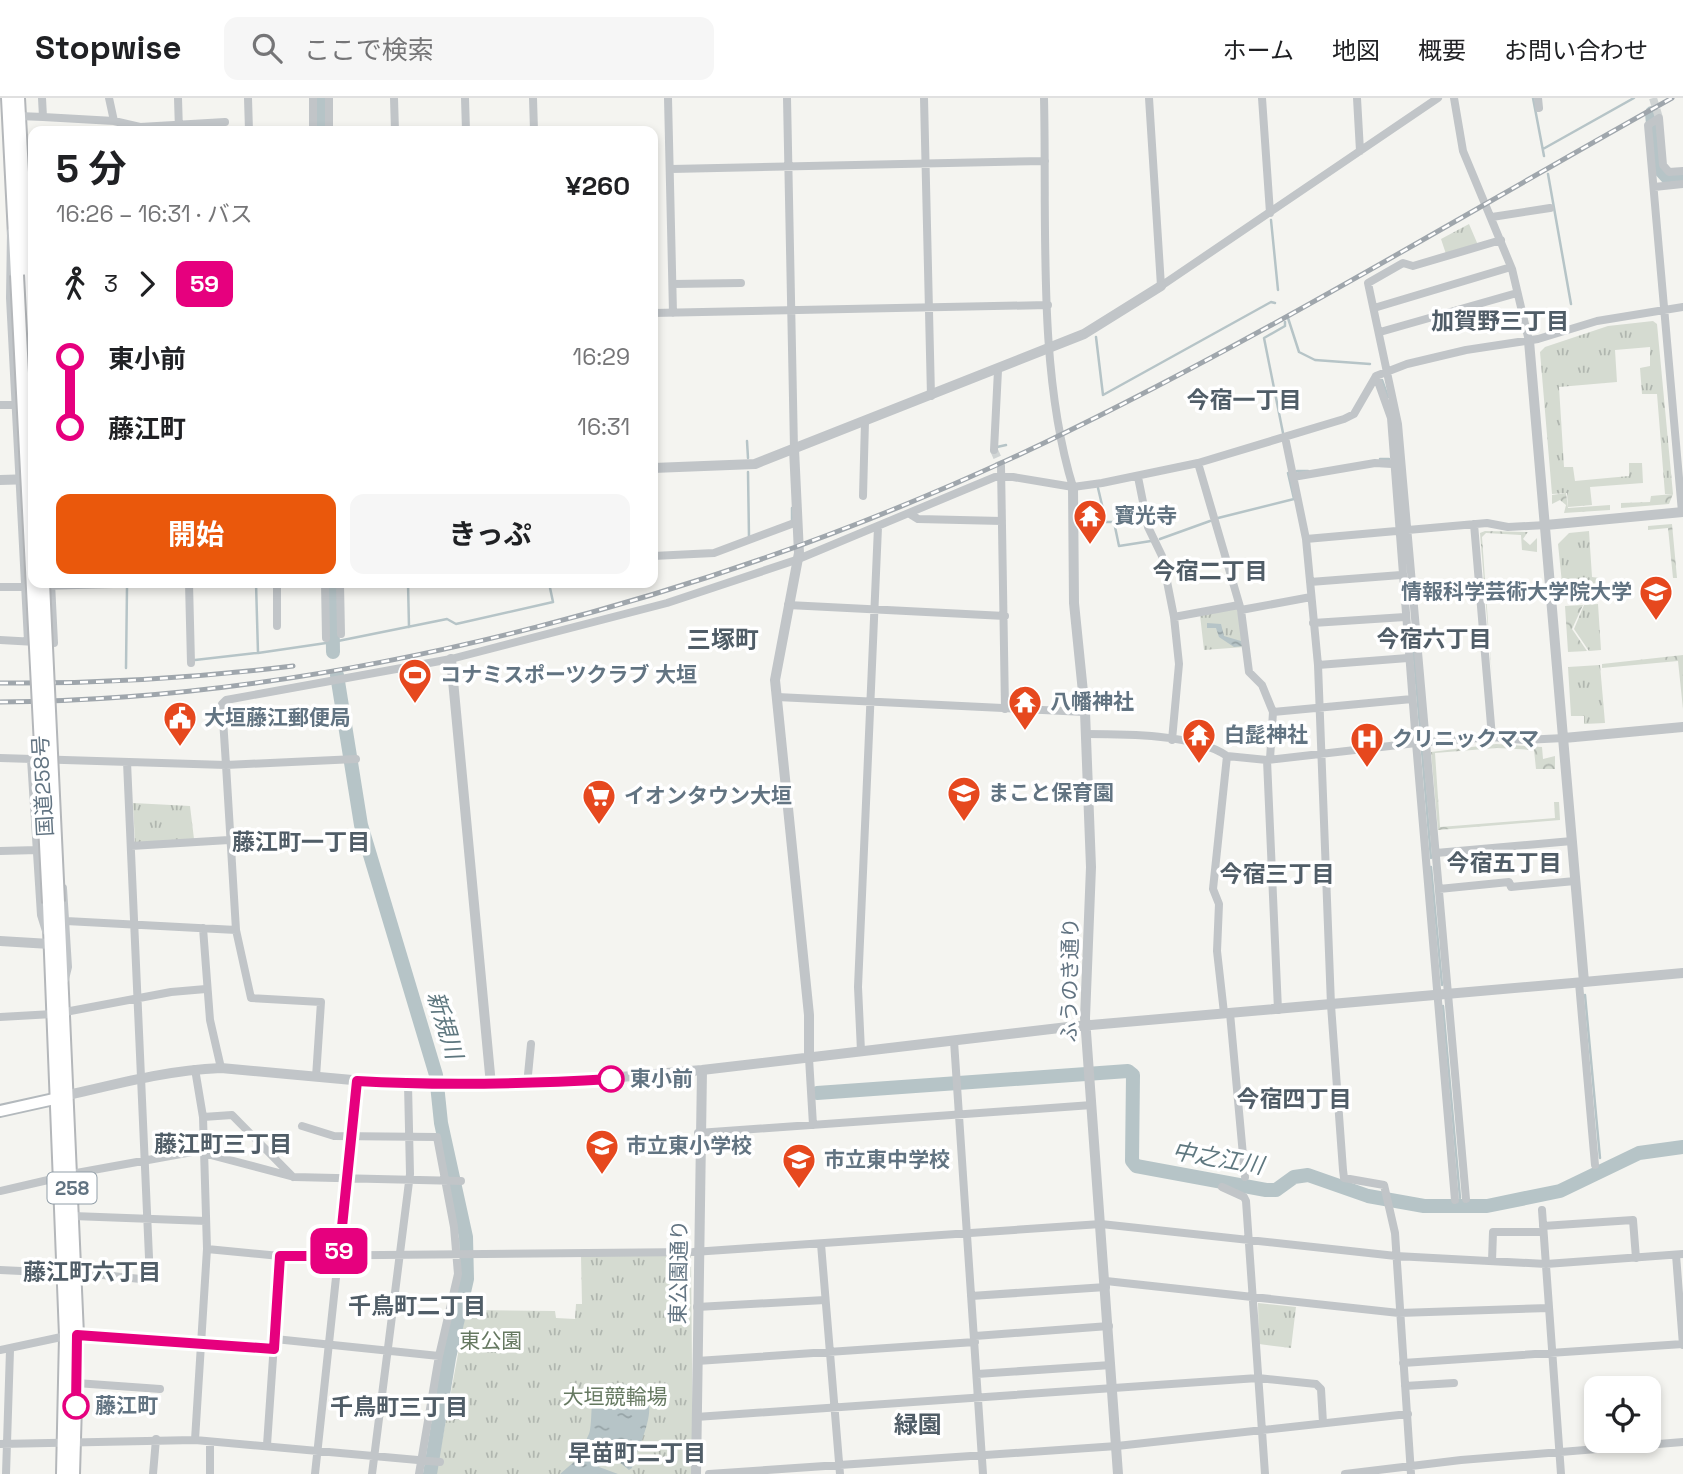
<!DOCTYPE html>
<html lang="ja">
<meta charset="utf-8">
<style>
body{margin:0;font-family:"Space Grotesk","Noto Sans JP",sans-serif;background:#f6f6f6;color:#202124;height:100vh;display:flex;flex-direction:column;font-size:26px;white-space:nowrap}
*{box-sizing:border-box;margin:0}
p{font-size:23px;color:#757577}
.icon{flex:none;width:38px;height:38px;fill:none;stroke:currentColor;stroke-width:2;stroke-linecap:round;stroke-linejoin:round}
.map{position:relative;flex:1;overflow:hidden}
.drawer{position:absolute;left:28px;top:28px;width:630px;height:462px;display:flex;flex-direction:column;background:#fff;border-radius:14px;box-shadow:0 4px 10px #0003}
.drawer>*{flex:none}
.badge{padding:0 14px;border-radius:10px;font-size:24px;line-height:46px}
.buttons{position:absolute;left:1584px;top:1278px;display:grid;gap:14px}
.buttons a{display:grid;place-items:center;width:77px;height:77px;border-radius:14px;background:#fff;box-shadow:0 4px 10px #0003;font-size:35px}
.map>.badge{position:absolute;translate:-50% -50%;box-shadow:0 0 0 4px #fff}
.legs{display:flex;align-items:center;gap:10px;height:77px;padding:0 28px;font-size:23px}
.legs p{margin-inline-start:auto}
.summary{display:flex;align-items:center;justify-content:space-between;height:119px;padding:0 28px}
h1{font-size:38px;font-weight:700;line-height:52px}
.button{display:flex;gap:14px;margin-top:auto;padding:14px 28px}
.button a{flex:1;height:80px;border-radius:14px;background:#ea580c;color:#fff;font-size:28px;font-weight:700;line-height:80px;text-align:center}
.button a+a{background:#f6f6f6;color:#202124}
ul{padding:0 28px;list-style:none}
li{display:flex;align-items:center;gap:24px;height:70px;font-size:26px}
li i{display:grid;place-items:center;width:10px;height:100%;margin:0 9px;background:currentColor}
li i::after{content:'';width:18px;height:18px;margin:-9px;border:5px solid;border-radius:50%;background:#fff}
li p{margin-inline-start:auto}
li:first-child i{background:linear-gradient(#0000 50%,currentColor 0)}
li:last-child i{background:linear-gradient(currentColor 50%,#0000 0)}
header{display:flex;align-items:center;gap:42px;box-sizing:border-box;height:98px;padding:0 35px;background:#fff;border-bottom:2px solid #e0e0e0}
header strong{font-size:33px}
nav{display:flex;gap:38px;margin-inline-start:auto;font-size:24px}
.search{width:490px;height:63px;background:#f6f6f6;display:flex;align-items:center;gap:18px;box-sizing:border-box;padding:0 24px;border-radius:14px;color:#757577;font-size:26px}
.map>svg:first-child{display:block}
</style>
<header>
<strong>Stopwise</strong>
<div class="search"><svg class="icon" aria-label="search" viewBox="0 0 24 24"><circle cx="10" cy="10" r="6"/><path d="M15 15l6 6"/></svg>ここで検索</div>
<nav><a>ホーム</a><a>地図</a><a>概要</a><a>お問い合わせ</a></nav>
</header>
<div class="map">
<svg width="1683" height="1376" viewBox="0 0 1683 1376">
<defs>
<pattern id="grass-tufts" width="24" height="20" patternUnits="userSpaceOnUse" patternTransform="scale(1.75)"><rect width="24" height="20" fill="#d5dbd1"/><path d="M3 7l-1-3M5 7V3M7 7l1-3M15 17l-1-3M17 17v-4M19 17l1-3" fill="none" stroke="#b0b6af"/></pattern>
<pattern id="forest-crowns" width="20" height="18" patternUnits="userSpaceOnUse" patternTransform="scale(1.75)"><rect width="20" height="18" fill="#d5dbd1"/><path d="M2 6a3 3 0 1 1 6 0M12 15a3 3 0 1 1 6 0" fill="none" stroke="#b0b6af"/></pattern>
<pattern id="water-ripples" width="26" height="14" patternUnits="userSpaceOnUse" patternTransform="scale(1.75)"><rect width="26" height="14" fill="#b6c4c7"/><path d="M2 4q2-2 4 0t4 0M15 11q2-2 4 0t4 0" fill="none" stroke="#97a4a7"/></pattern>
</defs>
<rect width="100%" height="100%" fill="#f4f4f0"/>
<path fill="url(#grass-tufts)" d="M1469,126L1478,147L1446,156L1441,141Z
M1653,223L1657,226L1673,396H1665L1657,296H1642L1640,270L1650,268V249L1615,252L1617,284L1559,289L1564,369H1573L1575,383L1629,378V365H1642L1643,385L1590,389L1592,407L1568,409L1567,395L1552,396L1540,254L1545,249L1608,228Z
M1589,433L1592,479L1600,480L1601,493L1563,495L1558,446L1569,435Z
M1598,506L1601,552L1589,553L1574,531L1584,507Z
M1237,510L1244,549L1204,552L1200,517Z
M1600,567L1605,625L1584,626V618H1571L1568,569Z
M133,705L190,708L194,741L135,745Z
M691,1157L693,1376H436L466,1212L555,1213L556,1220L575,1221L576,1206H582L581,1158Z
M1258,1205L1296,1209L1291,1250L1259,1246Z"/>
<path fill="url(#forest-crowns)" d="M1566,395L1568,410L1610,407V412L1564,415L1566,407L1560,402L1552,406V397Z
M1673,396L1669,406L1621,410V405L1650,404L1651,398Z
M1672,426L1677,480H1673L1668,430L1648,432V428Z
M1485,433L1528,434L1523,441L1530,447L1537,440V454L1522,452L1521,437L1486,435L1482,439L1492,580L1480,435Z
M1583,507L1572,531L1587,553L1568,554L1565,508Z
M1683,557V611L1678,563L1602,570V566Z
M1496,646L1542,649L1543,661L1555,658V671H1536L1534,652L1497,650L1435,655L1440,729L1555,720L1554,704H1559L1560,722L1438,732L1431,654Z"/>
<path fill="url(#water-ripples)" d="M1207,525L1221,526L1224,538L1241,543L1243,548L1234,549L1219,539L1216,530H1207Z
M616,1286C675,1286 639,1342 632,1370L629,1372L608,1355H592L585,1348C585,1342 589,1338 590,1332C594,1308 585,1298 616,1286Z
M583,1356L596,1362L599,1369L618,1376H560Z"/>
<g fill="none" stroke-linecap="round" stroke-linejoin="round">
<path stroke="#b6c4c7" stroke-width="2.5" d="M1533,0L1544,58
M1543,51L1634,0
M1548,76L1571,206
M1271,122L1278,192
M1288,220L1299,254L1315,262L1370,266
M1096,239L1103,297L1271,204L1275,205
M1382,282L1388,299
M1283,335L1264,240L1285,228V224
M747,343L748,360
M997,349L1006,347
M1380,361H1389
M1297,373H1308
M748,374L749,439
M1098,390L1106,424H1114L1119,448L1151,443
M792,410V423
M1218,420L1294,401L1288,375
M1160,441L1210,423
M256,485L258,555L333,544L447,521L456,526L553,504L549,485
M408,485L409,529
M1412,536L1421,640
M195,562L257,555
M126,570L127,489
M1422,653L1431,760
M1431,769L1442,887
M1585,897L1600,1060
M1443,908L1460,1100
M1601,1073V1075"/>
<path stroke="#b6c4c7" stroke-width="14" d="M1652,15L1657,68L1667,79H1683
M319,33L321,0
M332,485L333,554
M337,577L361,727L436,977L441,1025L466,1139L467,1181L449,1260L430,1376
M817,995L1128,973L1133,977L1132,1063L1136,1068L1266,1092H1276L1294,1079L1308,1077L1368,1098L1424,1108H1487L1560,1093L1639,1055L1683,1049"/>
<path stroke="#d0d4d4" stroke-width="8" stroke-dasharray="8 4" stroke-linecap="butt" d="M1653,0L1659,20
M994,352L1001,368"/>
<defs>
<path id="secondary" d="M0,1013L63,999"/>
<path id="trunk" d="M8,0L17,177
M18,0L33,278
M58,804L77,1237L73,1376
M49,805L66,1238L63,1376"/>
</defs>
<use href="#secondary" stroke="#b3b9bd" stroke-width="14"/>
<use href="#trunk" stroke="#b4b7ba" stroke-width="16"/>
<path stroke="#c1c5c8" stroke-width="8" d="M109,0L114,23
M178,0L179,33
M248,0L249,33
M313,0V33
M329,0V33
M394,0L395,33
M465,0L466,33
M533,0L534,33
M668,0L673,215
M787,0L794,351
M924,0L931,298
M1044,0C1047,122 1037,273 1073,389
M1149,0L1161,188L1438,0
M1262,0L1270,115
M1357,0L1360,53
M1454,0L1463,53L1512,171L1529,243
M1538,0L1539,10
M19,18L43,19L42,0
M43,19L114,23L140,29L225,24
M671,71L1045,63
M1654,89L1683,86
M1492,119L1550,110
M11,134L10,200L28,543
M673,186L741,185
M1374,210L1511,169
M653,215L1048,207
M1380,234L1517,195
M1376,278L1391,320L1416,645L1492,639L1524,642L1564,640
M0,307L33,306
M1285,339L1306,441L1318,567L1331,907L1343,1072L1344,1080L1384,1087L1395,1135L1411,1376
M994,352L998,272
M1198,365L1241,512L1249,574L1262,587L1273,614L1270,661
M1001,368L1005,611
M1138,379L1148,429L1162,458L1174,519L1239,507
M1293,379L1375,365L1392,366
M863,398L865,323
M1682,414L1648,27L1659,20L1663,67L1669,74L1683,73
M910,416L918,421L1002,423
M1474,426L1492,639
M1306,441L1487,425L1508,429L1546,427
M653,458L714,455L797,424
M1310,484L1401,477
M189,485L191,565
M277,485V528
M325,485L326,540
M340,485L341,536
M41,488L150,485
M0,489H29
M788,507L1005,518
M1241,512L1311,499
M1313,525L1405,519
M0,542L54,545L51,485
M1318,567L1408,560
M777,599L1085,614
M1273,614L1412,601
M1085,636C1123,636 1196,636 1227,658
M1172,642L1179,566L1174,519
M0,660L226,667L222,606L226,602L451,561L667,505L796,462L995,379H1013L1073,389L1102,385L1198,365L1344,321L1354,316L1376,278L1407,266L1466,252L1538,241L1597,223L1683,209
M31,661L41,817L46,833
M1267,662L1278,912
M131,748L229,742
M0,753L38,752
M1436,755L1572,743
M63,790L68,869L65,881
M1439,791L1509,784L1511,789L1575,783
M66,823L236,832
M203,830L210,922L221,970
M1579,885L1595,1067
M65,914L171,894L206,891
M1224,915L1217,853L1219,806L1213,791L1227,658L1267,662L1416,645L1455,1102
M1230,915L1245,1079
M0,919L53,916
M954,943L983,1376
M861,953L858,889L878,429
M809,960L813,1027
M195,971L203,1019L207,1151L195,1342
M316,979L321,904L251,900L236,832L226,667L356,661
M527,987L531,946
M203,1019L232,1017L293,1079
M302,1028L334,1038L437,1039L454,1129L458,1176L439,1258L419,1376
M698,1035L1092,1007
M203,1055L294,1079L461,1083
M71,1076L203,1052
M1222,1089L1244,1099L1246,1103L1265,1376
M0,1093L61,1079
M1466,1101L1398,326L1368,185L1403,165L1413,168L1501,142
M1542,1112L1561,1376
M73,1118L206,1123
M1543,1128L1633,1122L1636,1160
M821,1146L840,1376
M207,1151L280,1158L693,1154L1101,1126L1396,1158L1546,1166L1683,1156
M1676,1157L1683,1247
M1492,1163L1493,1134H1543
M0,1172L64,1175
M75,1174L150,1182L127,664
M1106,1183L1399,1215L1549,1210
M971,1198L1106,1189
M697,1209L825,1202
M77,1237L274,1251
M975,1238L1109,1228
M275,1241L439,1258
M0,1252L66,1238
M697,1263L975,1244
M1403,1265L1683,1246
M977,1276L1111,1267
M76,1285L160,1291
M1405,1288L1454,1285
M696,1319L1258,1280L1316,1286L1321,1291L1323,1325
M210,1344V1376
M0,1346L195,1342L440,1364
M267,1347L280,1158
M6,1376L10,1252
M153,1376L156,1341
M315,1376L357,983
M372,1376L410,1076L408,986
M709,1376L1117,1348L1408,1316
M1345,1376L1461,1362L1683,1344"/>
<path stroke="#c1c5c8" stroke-width="10" d="M1529,243L1584,884L1683,875
M794,351L799,455L775,582L809,917V960
M653,370L755,366L1084,236L1161,188
M0,382L33,381
M1073,389L1074,505L1085,614L1091,769L1085,920L1118,1376
M1546,427L1683,414
M451,561L491,987
M1564,640L1683,629
M0,843L50,846
M69,997C120,985 169,972 221,970L396,986L527,987L702,972L1068,929L1584,884
M696,1376L702,972"/>
<use href="#secondary" stroke="#fff" stroke-width="10"/>
<use href="#trunk" stroke="#fff" stroke-width="12"/>
<defs>
<path id="rail" d="M0,585C98,586 195,580 293,568
M0,604C346,602 735,493 1046,344C1260,241 1464,116 1672,0"/>
</defs>
<use href="#rail" stroke="#9fa6ac" stroke-width="5"/>
<use href="#rail" stroke="#fff" stroke-width="2.5" stroke-dasharray="8" stroke-linecap="butt"/>
<defs>
<path id="trunk-bridge" d="M17,177L49,805
M43,485L58,804"/>
</defs>
<use href="#trunk-bridge" stroke="#b4b7ba" stroke-width="16" stroke-linecap="butt"/>
<use href="#trunk-bridge" stroke="#fff" stroke-width="12"/>
</g>
<g fill="none" stroke-linecap="round" stroke-linejoin="round">
<defs>
<path id="line-1" d="M76,1308L77,1237L274,1251L280,1158H339L357,983C442,988 526,986 611,981"/>
</defs>
<use href="#line-1" stroke="#fff" stroke-width="16"/>
<use href="#line-1" stroke="#e6007e" stroke-width="10"/>
</g>
<defs>
<symbol id="temple-pin" viewBox="-11 -11 22 30"><path d="M0 17L-7.5 6A9.5 9.5 0 1 1 7.5 6Z" fill="#e6481e" stroke="#fff"/><path d="M0-6L5-2H3V0L6.5 2.5H4V6H1.5V3h-3V6H-4V2.5H-6.5L-3 0V-2H-5Z" fill="#fff"/></symbol>
<symbol id="university-pin" viewBox="-11 -11 22 30"><path d="M0 17L-7.5 6A9.5 9.5 0 1 1 7.5 6Z" fill="#e6481e" stroke="#fff"/><path d="M0-5L7-2L0 1L-7-2ZM-4 1L0 2.5L4 1V4Q0 6-4 4Z" fill="#fff"/></symbol>
<symbol id="stadium-pin" viewBox="-11 -11 22 30"><path d="M0 17L-7.5 6A9.5 9.5 0 1 1 7.5 6Z" fill="#e6481e" stroke="#fff"/><path d="M0-5a6.5 5 0 1 0 0 10a6.5 5 0 1 0 0-10ZM-3.5-1.8h7v3.6h-7Z" fill="#fff"/></symbol>
<symbol id="civic-pin" viewBox="-11 -11 22 30"><path d="M0 17L-7.5 6A9.5 9.5 0 1 1 7.5 6Z" fill="#e6481e" stroke="#fff"/><path d="M-.6-6.5H3V-4.5H.6V-3L4-1V1h2V6H-6V1h2V-1L-.6-3ZM-1.2 2.5V6h2.4V2.5Z" fill="#fff"/></symbol>
<symbol id="hospital-pin" viewBox="-11 -11 22 30"><path d="M0 17L-7.5 6A9.5 9.5 0 1 1 7.5 6Z" fill="#e6481e" stroke="#fff"/><path d="M-5-5h3v3.5h4V-5h3V5h-3V1.5h-4V5h-3Z" fill="#fff"/></symbol>
<symbol id="school-pin" viewBox="-11 -11 22 30"><path d="M0 17L-7.5 6A9.5 9.5 0 1 1 7.5 6Z" fill="#e6481e" stroke="#fff"/><path d="M0-5L7-2L0 1L-7-2ZM-4 1L0 2.5L4 1V4Q0 6-4 4Z" fill="#fff"/></symbol>
<symbol id="supermarket-pin" viewBox="-11 -11 22 30"><path d="M0 17L-7.5 6A9.5 9.5 0 1 1 7.5 6Z" fill="#e6481e" stroke="#fff"/><path d="M-6-5.5h2.5l.6 2H6L4.5 2H-2.5L-4.4-4H-6ZM-1.5 3.2a1.3 1.3 0 1 0 .1 0ZM3 3.2a1.3 1.3 0 1 0 .1 0Z" fill="#fff"/></symbol>
</defs>
<g fill-rule="evenodd">
<use href="#temple-pin" x="1071" y="399" width="38" height="52"/>
<use href="#university-pin" x="1637" y="475" width="38" height="52"/>
<use href="#stadium-pin" x="396" y="558" width="38" height="52"/>
<use href="#temple-pin" x="1006" y="585" width="38" height="52"/>
<use href="#civic-pin" x="161" y="601" width="38" height="52"/>
<use href="#temple-pin" x="1180" y="618" width="38" height="52"/>
<use href="#hospital-pin" x="1348" y="622" width="38" height="52"/>
<use href="#school-pin" x="945" y="676" width="38" height="52"/>
<use href="#supermarket-pin" x="580" y="679" width="38" height="52"/>
<use href="#school-pin" x="583" y="1029" width="38" height="52"/>
<use href="#school-pin" x="780" y="1043" width="38" height="52"/>
</g>
<g fill="#fff" stroke="#e6007e" stroke-width="3.5">
<circle cx="611" cy="981" r="12"/>
<circle cx="76" cy="1308" r="12"/>
</g>
<g text-anchor="middle" stroke-width="7" stroke-linejoin="round" paint-order="stroke">
<rect fill="#fff" stroke="#919ea8" stroke-width="2" x="47.5" y="1074.5" width="49" height="31" rx="5"/>
<g font-size="19" font-weight="bold" fill="#627482">
<text x="72" y="1097">258</text>
</g>
<g font-size="21" font-weight="bold" fill="#627482" stroke="#fff" text-anchor="start">
<text x="1114" y="425">寶光寺</text>
<text x="1632" y="501" text-anchor="end">情報科学芸術大学院大学</text>
<text x="440" y="584">コナミスポーツクラブ 大垣</text>
<text x="1050" y="611">八幡神社</text>
<text x="204" y="627">大垣藤江郵便局</text>
<text x="1224" y="644">白髭神社</text>
<text x="1392" y="648">クリニックママ</text>
<text x="988" y="702">まこと保育園</text>
<text x="624" y="705">イオンタウン大垣</text>
<text x="626" y="1055">市立東小学校</text>
<text x="824" y="1069">市立東中学校</text>
</g>
<g font-size="21" fill="#627482" stroke="#fff">
<text transform="translate(43 688) rotate(-93)" y="7">国道258号</text>
<text transform="translate(1070 882) rotate(-89)" y="7">ふうのき通り</text>
<text transform="translate(679 1174) rotate(-89)" y="7">東公園通り</text>
</g>
<g font-size="21" font-weight="bold" fill="#627482" stroke="#fff" text-anchor="start">
<text x="630" y="988">東小前</text>
<text x="95" y="1315">藤江町</text>
</g>
<g font-size="21" fill="#667961" stroke="#fff">
<text x="491" y="1250">東公園</text>
<text x="615" y="1306">大垣競輪場</text>
</g>
<g font-size="23" font-weight="bold" fill="#505d67" stroke="#fff">
<text x="1500" y="231">加賀野三丁目</text>
<text x="1244" y="310">今宿一丁目</text>
<text x="1210" y="481">今宿二丁目</text>
<text x="1434" y="549">今宿六丁目</text>
<text x="301" y="752">藤江町一丁目</text>
<text x="1504" y="773">今宿五丁目</text>
<text x="1277" y="784">今宿三丁目</text>
<text x="1294" y="1009">今宿四丁目</text>
<text x="223" y="1054">藤江町三丁目</text>
<text x="92" y="1182">藤江町六丁目</text>
<text x="417" y="1216">千鳥町二丁目</text>
<text x="399" y="1317">千鳥町三丁目</text>
<text x="637" y="1363">早苗町二丁目</text>
</g>
<g font-size="23" font-style="italic" fill="#5e777f" stroke="#fff">
<text transform="translate(445 927) rotate(73)" y="8">新規川</text>
<text transform="translate(1218 1060) rotate(10)" y="8">中之江川</text>
</g>
<g font-size="24" font-weight="bold" fill="#505d67" stroke="#fff">
<text x="723" y="550">三塚町</text>
<text x="918" y="1335">緑園</text>
</g>
</g>
</svg>
<div class="buttons">
<a><svg class="icon" aria-label="locate" viewBox="0 0 24 24"><circle cx="12" cy="12" r="6"/><path d="M12 2v4M12 18v4M2 12h4M18 12h4"/></svg></a>
</div>
<b class="badge" style="left:339px;top:1153px;background:#e6007e;color:#fff">59</b>
<section class="drawer">
<div class="summary"><div><h1>5 分</h1><p>16:26 – 16:31 · バス</p></div><b>¥260</b></div>
<div class="legs"><svg class="icon" aria-label="walk" viewBox="0 0 24 24"><circle cx="13" cy="4" r="2"/><path d="M13 8l-2 6 4 7M11 14l-3 7M7 12l3-4h3l4 4"/></svg>3<svg class="icon" aria-label="forward" viewBox="0 0 24 24"><path d="M9 5l7 7-7 7"/></svg><b class="badge" style="background:#e6007e;color:#fff">59</b></div>
<ul>
<li><i style="color:#e6007e"></i><b>東小前</b><p>16:29</p></li>
<li><i style="color:#e6007e"></i><b>藤江町</b><p>16:31</p></li>
</ul>
<div class="button"><a>開始</a><a>きっぷ</a></div>
</section>
</div>
